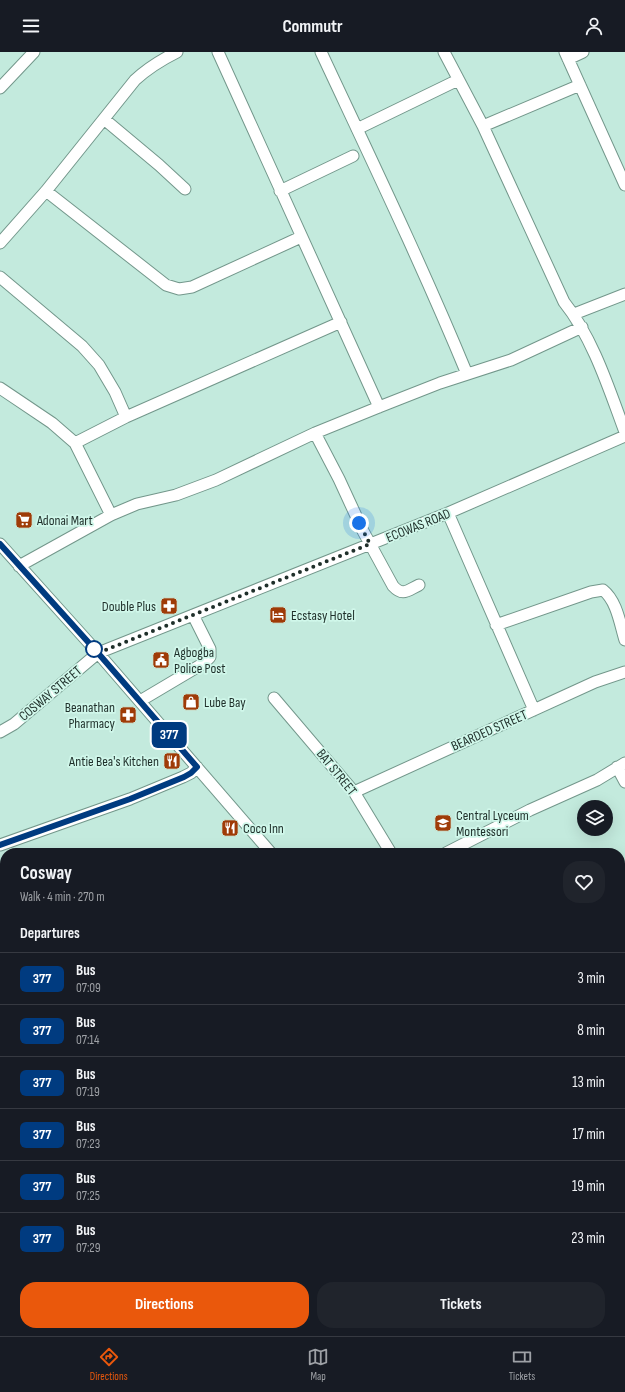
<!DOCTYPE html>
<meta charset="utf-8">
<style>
body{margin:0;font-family:"Sofia Sans Condensed",sans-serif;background:#20242c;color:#f1f3f6;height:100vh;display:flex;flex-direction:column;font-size:15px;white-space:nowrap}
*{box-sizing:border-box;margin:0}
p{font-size:13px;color:#9ea1a6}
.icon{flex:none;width:22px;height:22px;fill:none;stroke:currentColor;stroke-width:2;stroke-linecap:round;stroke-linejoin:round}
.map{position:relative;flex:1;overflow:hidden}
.sheet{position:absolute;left:0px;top:796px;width:625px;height:488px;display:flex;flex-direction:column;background:#171b24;border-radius:16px 16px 0 0;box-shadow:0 4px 16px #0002}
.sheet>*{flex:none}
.badge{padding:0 8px;border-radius:6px;font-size:14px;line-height:26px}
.tools{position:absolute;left:577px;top:748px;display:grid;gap:8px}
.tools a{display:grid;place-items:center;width:36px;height:36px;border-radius:50%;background:#171b24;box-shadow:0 4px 16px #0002;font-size:20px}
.you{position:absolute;width:20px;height:20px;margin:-10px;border:3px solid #fff;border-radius:50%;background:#1a73e8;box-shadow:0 0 0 6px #1a73e833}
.map>.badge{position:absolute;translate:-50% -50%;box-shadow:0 0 0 2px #fff}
h2{padding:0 20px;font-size:15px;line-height:36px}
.round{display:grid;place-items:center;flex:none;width:42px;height:42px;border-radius:16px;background:#20242c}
.overview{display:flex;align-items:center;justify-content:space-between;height:68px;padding:0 20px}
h1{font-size:19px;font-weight:700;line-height:30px}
.action{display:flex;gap:8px;margin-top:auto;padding:8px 20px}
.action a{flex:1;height:46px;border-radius:16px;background:#ea580c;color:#fff;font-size:16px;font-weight:700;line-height:46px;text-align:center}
.action a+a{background:#20242c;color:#f1f3f6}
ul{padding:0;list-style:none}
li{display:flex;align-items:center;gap:12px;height:52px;padding:0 20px;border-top:1px solid #363941}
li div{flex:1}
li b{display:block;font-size:15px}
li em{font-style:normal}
li .badge{min-width:44px;font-weight:700;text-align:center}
header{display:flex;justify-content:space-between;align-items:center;height:52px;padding:0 20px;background:#171b24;font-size:18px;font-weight:700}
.tabs{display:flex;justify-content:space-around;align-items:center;height:56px;border-top:1px solid #363941;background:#171b24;font-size:11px;color:#9ea1a6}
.tabs a{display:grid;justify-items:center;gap:2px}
.tabs .on{color:#ea580c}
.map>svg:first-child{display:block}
</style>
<header><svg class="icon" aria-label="menu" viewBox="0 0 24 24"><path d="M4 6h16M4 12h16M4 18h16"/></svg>Commutr<svg class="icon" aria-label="person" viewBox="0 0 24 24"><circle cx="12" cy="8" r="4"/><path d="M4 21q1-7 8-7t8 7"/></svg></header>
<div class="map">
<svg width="625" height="1284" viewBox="0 0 625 1284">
<rect width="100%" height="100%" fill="#c3eadd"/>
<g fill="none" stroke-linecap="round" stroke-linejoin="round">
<defs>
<path id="minor" d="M218,0L379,355
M321,0C371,107 422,213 467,322
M444,0L483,74L564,250C593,286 609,337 625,380
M565,0L625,133
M568,7L583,0
M0,36L34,0
M104,67L159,113L185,137
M483,74L580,33
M357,77L458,28
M46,139L166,233L179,237L192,235L301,185
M280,139L353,104
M0,191L46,139L135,28C148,16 161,8 177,0
M0,225L82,294L99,313L115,340L126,365
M574,262L625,242
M0,336L52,371L75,391
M315,381L339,427L363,479L393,534C403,545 408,538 419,533
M448,461L534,658
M111,463L75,391L126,365L341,270
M0,492L98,601L271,801
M19,514L111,463L137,452L176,443L216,428L315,381L379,355L440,331L511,308L582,275
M496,573L591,540L603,538C617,549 620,572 625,588
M274,646L354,740L391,801
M140,649L204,611L210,605V597L193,563
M0,680L14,672L98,601L448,461L625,384
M617,715L625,730
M354,740L595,630L625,620
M0,793L130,747L183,725L191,721L197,715
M446,801L530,758L597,728L625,711
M620,827L625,824
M0,895L5,893
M620,903L625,909
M0,999L5,997
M620,1032L625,1027
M0,1143L5,1155
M620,1171L625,1166
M0,1197L5,1196
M620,1198L625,1204
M620,1216L625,1212
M56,1279L58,1284
M497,1279L500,1284
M23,1284L39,1279
M277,1284L290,1279
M520,1284L528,1279"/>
</defs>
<use href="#minor" stroke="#73978b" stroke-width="13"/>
<use href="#minor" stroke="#fff" stroke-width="11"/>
</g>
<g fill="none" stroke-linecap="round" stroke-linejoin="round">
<defs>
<path id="line" d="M0,492L98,601L197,715L191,721L184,725L130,747L0,793"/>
</defs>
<use href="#line" stroke="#fff" stroke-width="9"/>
<use href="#line" stroke="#003b80" stroke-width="6"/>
<path stroke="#1f2f2a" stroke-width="4" stroke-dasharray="0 7.2" d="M94,597L98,601L370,492L359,471"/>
</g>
<defs>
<symbol id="supermarket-square" viewBox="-11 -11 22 22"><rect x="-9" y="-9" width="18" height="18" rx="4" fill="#9f3b07" stroke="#d0f7ea"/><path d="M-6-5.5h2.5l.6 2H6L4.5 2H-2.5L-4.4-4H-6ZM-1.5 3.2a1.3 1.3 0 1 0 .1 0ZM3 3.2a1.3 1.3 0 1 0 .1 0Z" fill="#fff"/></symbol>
<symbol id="pharmacy-square" viewBox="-11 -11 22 22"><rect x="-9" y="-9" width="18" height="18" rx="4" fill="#9f3b07" stroke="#d0f7ea"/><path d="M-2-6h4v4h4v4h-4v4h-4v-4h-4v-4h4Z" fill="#fff"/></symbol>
<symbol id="hotel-square" viewBox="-11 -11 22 22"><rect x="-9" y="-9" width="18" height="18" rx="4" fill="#9f3b07" stroke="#d0f7ea"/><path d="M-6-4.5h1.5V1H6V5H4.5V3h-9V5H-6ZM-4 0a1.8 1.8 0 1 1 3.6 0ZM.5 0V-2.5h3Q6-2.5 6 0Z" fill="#fff"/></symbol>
<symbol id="civic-square" viewBox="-11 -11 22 22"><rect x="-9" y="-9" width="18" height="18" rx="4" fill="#9f3b07" stroke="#d0f7ea"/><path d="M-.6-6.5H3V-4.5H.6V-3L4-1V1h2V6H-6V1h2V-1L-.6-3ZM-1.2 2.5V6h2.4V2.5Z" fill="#fff"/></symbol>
<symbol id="shop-square" viewBox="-11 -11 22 22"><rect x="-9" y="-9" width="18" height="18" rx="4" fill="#9f3b07" stroke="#d0f7ea"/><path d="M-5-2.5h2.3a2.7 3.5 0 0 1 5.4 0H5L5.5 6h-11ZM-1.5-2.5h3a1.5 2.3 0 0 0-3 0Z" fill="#fff"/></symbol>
<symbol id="restaurant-square" viewBox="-11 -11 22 22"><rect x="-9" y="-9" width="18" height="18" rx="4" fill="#9f3b07" stroke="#d0f7ea"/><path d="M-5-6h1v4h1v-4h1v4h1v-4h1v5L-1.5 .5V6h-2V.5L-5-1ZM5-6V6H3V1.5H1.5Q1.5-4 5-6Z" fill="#fff"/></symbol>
<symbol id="school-square" viewBox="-11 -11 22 22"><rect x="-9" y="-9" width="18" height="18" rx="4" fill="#9f3b07" stroke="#d0f7ea"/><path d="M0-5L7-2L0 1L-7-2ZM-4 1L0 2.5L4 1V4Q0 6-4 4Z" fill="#fff"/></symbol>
</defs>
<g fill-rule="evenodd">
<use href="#supermarket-square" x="14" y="458" width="20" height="20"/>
<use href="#pharmacy-square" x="159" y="544" width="20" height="20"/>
<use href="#hotel-square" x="268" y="553" width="20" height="20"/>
<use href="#civic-square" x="151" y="598" width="20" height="20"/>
<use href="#shop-square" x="181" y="640" width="20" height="20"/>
<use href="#pharmacy-square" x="118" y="653" width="20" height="20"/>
<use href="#restaurant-square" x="162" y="699" width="20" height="20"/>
<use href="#school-square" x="433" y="761" width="20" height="20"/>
<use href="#restaurant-square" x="220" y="766" width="20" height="20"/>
</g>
<circle fill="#fff" stroke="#003b80" stroke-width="2" cx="94" cy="597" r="8"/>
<g text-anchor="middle" stroke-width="3.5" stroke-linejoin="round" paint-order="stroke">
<g font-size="14" fill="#1f2f2a" stroke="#d0f7ea" text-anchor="start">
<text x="37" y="473">Adonai Mart</text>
<text x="156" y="559" text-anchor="end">Double Plus</text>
<text x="291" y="568">Ecstasy Hotel</text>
<text x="174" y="605">Agbogba<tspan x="174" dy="16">Police Post</tspan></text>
<text x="204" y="655">Lube Bay</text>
<text x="115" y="660" text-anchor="end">Beanathan<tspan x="115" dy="16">Pharmacy</tspan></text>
<text x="159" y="714" text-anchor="end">Antie Bea's Kitchen</text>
<text x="456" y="768">Central Lyceum<tspan x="456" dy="16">Montessori</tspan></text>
<text x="243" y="781">Coco Inn</text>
</g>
<g font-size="14" fill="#1f2f2a" stroke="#d0f7ea">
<text transform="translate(418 473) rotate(-22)" y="5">ECOWAS ROAD</text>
<text transform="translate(50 641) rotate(-40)" y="5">COSWAY STREET</text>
<text transform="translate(489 678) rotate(-24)" y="5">BEARDED STREET</text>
<text transform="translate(337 720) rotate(51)" y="5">BAT STREET</text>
</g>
</g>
</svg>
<div class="tools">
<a><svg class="icon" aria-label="layers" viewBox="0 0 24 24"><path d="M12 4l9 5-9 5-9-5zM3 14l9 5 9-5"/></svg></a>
</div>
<div class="you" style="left:359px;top:471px"></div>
<b class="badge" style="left:169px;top:683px;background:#003b80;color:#fff">377</b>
<section class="sheet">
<div class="overview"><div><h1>Cosway</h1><p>Walk · 4 min · 270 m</p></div><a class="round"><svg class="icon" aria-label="heart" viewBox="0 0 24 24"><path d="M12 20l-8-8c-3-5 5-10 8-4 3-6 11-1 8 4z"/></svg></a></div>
<h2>Departures</h2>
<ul>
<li><span class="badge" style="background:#003b80;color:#fff">377</span><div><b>Bus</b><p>07:09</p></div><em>3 min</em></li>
<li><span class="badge" style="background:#003b80;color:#fff">377</span><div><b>Bus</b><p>07:14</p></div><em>8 min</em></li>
<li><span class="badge" style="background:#003b80;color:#fff">377</span><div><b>Bus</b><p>07:19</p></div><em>13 min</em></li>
<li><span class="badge" style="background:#003b80;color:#fff">377</span><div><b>Bus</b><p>07:23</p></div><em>17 min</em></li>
<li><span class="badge" style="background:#003b80;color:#fff">377</span><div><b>Bus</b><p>07:25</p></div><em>19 min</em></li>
<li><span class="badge" style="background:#003b80;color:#fff">377</span><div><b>Bus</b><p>07:29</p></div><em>23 min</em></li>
</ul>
<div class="action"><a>Directions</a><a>Tickets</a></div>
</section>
</div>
<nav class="tabs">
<a class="on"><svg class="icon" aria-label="directions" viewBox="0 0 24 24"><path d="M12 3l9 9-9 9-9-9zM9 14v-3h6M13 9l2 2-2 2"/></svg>Directions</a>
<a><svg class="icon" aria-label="map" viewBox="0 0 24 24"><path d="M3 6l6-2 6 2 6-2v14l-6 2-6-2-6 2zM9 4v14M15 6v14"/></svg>Map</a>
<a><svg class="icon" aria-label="tickets" viewBox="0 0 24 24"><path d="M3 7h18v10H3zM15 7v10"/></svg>Tickets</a>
</nav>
